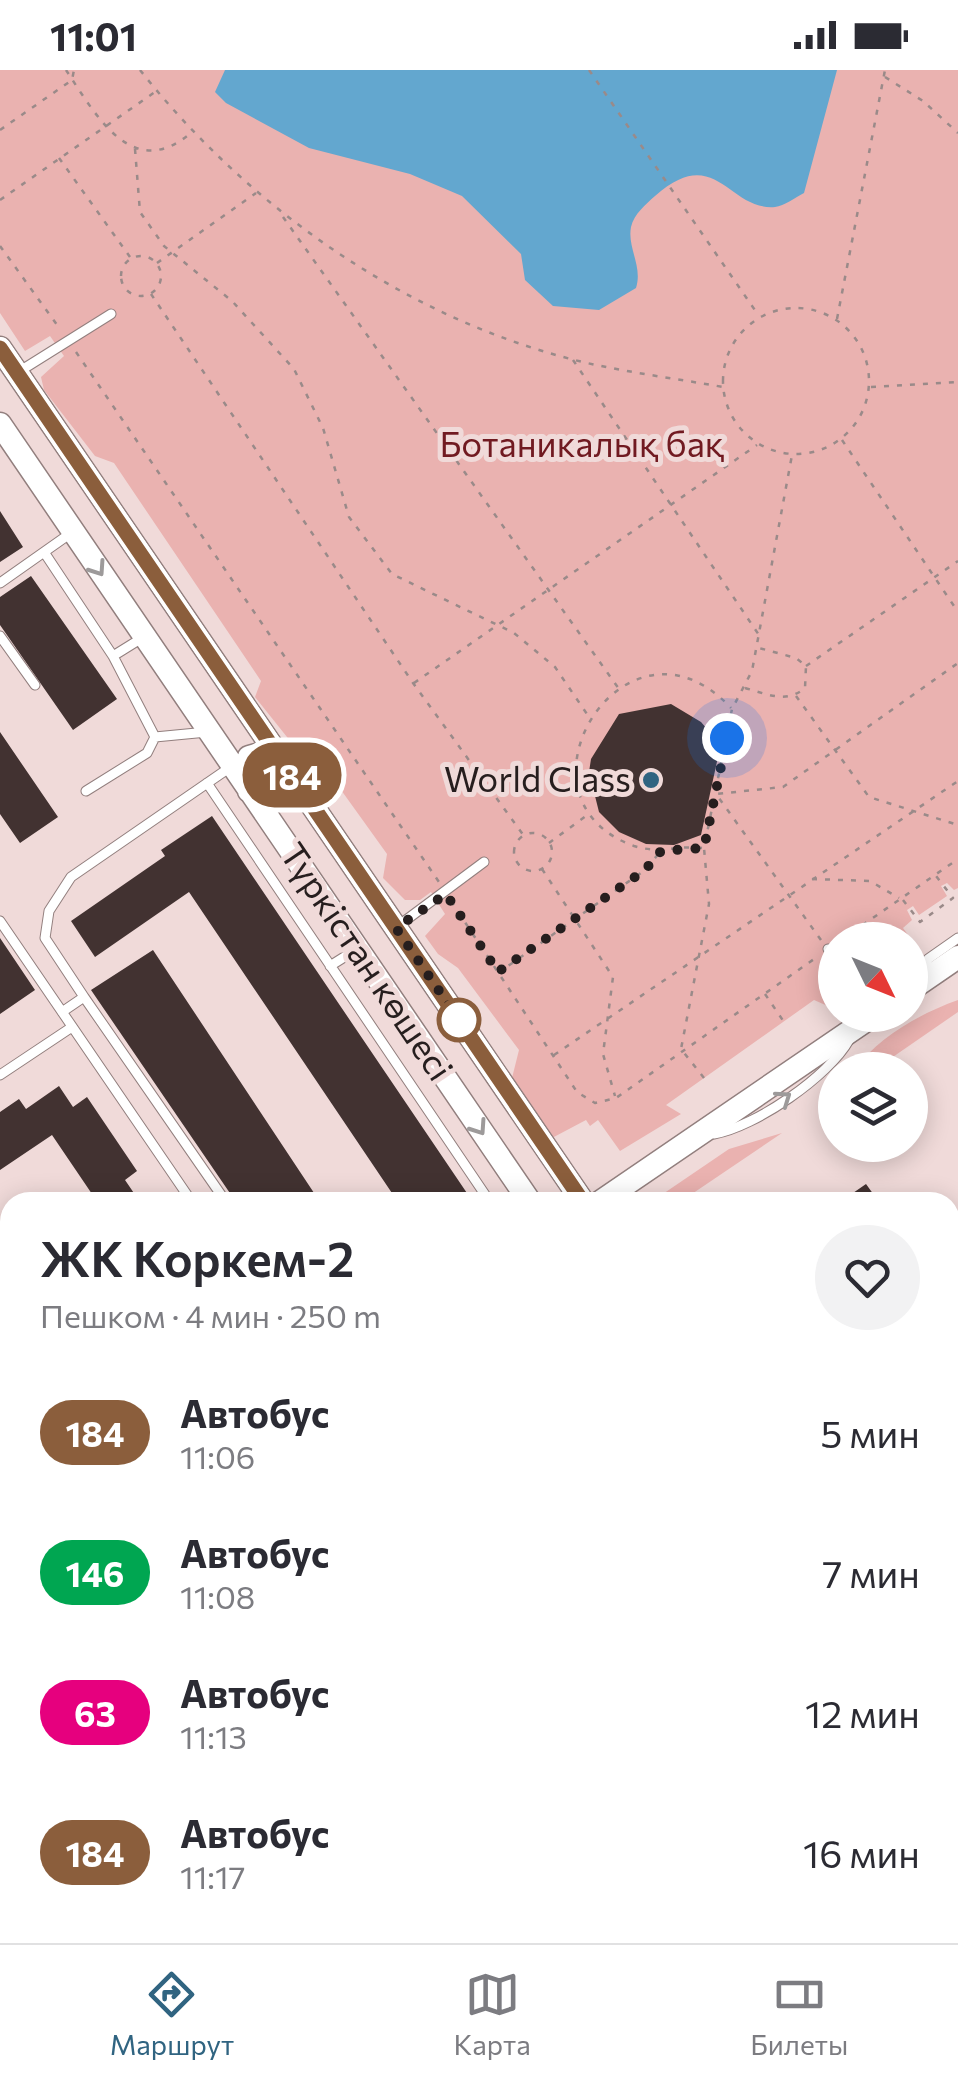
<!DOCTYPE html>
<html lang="ru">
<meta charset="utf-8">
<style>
body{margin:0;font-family:Commissioner,sans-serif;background:#f2f2f3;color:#2b2b33;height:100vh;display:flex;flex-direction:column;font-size:38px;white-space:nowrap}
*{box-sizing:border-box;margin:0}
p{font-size:32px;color:#7c7c81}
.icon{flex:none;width:55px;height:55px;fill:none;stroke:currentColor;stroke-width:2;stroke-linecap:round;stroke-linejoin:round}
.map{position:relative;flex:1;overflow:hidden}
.details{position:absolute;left:0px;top:1122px;width:960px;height:752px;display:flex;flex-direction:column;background:#fff;border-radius:30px 30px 0 0;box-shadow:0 5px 25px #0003}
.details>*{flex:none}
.badge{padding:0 20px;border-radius:32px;font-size:35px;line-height:65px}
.needle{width:65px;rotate:133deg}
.fabs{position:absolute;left:818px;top:852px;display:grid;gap:20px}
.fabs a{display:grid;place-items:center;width:110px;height:110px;border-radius:50%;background:#fff;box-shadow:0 5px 25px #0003;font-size:50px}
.you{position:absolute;width:50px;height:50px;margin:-25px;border:8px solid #fff;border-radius:50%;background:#1a73e8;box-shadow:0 0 0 15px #1a73e833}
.map>.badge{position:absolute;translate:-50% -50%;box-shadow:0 0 0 5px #fff}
.round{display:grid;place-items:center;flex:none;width:105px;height:105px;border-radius:52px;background:#f2f2f3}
.summary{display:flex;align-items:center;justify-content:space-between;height:170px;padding:0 40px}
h1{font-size:48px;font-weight:600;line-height:75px}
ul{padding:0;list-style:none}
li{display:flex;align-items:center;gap:30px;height:140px;padding:0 40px}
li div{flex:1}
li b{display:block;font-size:38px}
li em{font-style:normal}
li .badge{min-width:110px;font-weight:700;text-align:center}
.status{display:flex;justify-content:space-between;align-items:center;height:70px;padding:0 50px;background:#fff;direction:ltr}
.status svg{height:28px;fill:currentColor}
.tab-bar{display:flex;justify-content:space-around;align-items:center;height:140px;border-top:2px solid #e1e1e2;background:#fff;font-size:28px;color:#7c7c81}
.tab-bar a{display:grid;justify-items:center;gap:5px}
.tab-bar .on{color:#306481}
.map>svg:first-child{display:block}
</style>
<div class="status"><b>11:01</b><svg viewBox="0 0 49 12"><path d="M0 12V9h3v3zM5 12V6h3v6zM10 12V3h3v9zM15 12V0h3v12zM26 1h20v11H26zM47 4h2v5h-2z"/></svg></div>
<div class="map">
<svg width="958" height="1873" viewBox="0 0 958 1873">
<rect width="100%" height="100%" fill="#f0dad9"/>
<path fill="#eab2b0" d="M0,0H958V818L954,820L947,813L941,816L947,826L919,845L913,836L907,840L912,850L903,858L914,873L835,870V889L829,893L835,902V932L830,937L814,930L666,1035L681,1044L620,1081L598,1050L590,1056L586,1050L552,1068L512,1008L519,980L458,898L438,884L425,866L445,844L431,822L420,830H405L383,808L387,784L326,699L307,692L255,627L261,611L114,393L95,386L44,320L41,307L64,286L50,266L25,281L0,243Z
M958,930V942L874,1000H854C879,967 919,944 958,930Z
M782,1063L680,1132L654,1130L729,1079Z"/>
<path fill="#63a7cf" d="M225,0H837L804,123C796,127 784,136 775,137C728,141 716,72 655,126C646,134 634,144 631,157C627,178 643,196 636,218L599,240L553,236L525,210L521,184L462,126L410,104L309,78L226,33L215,22Z"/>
<path fill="#423231" d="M0,441L23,477L0,492Z
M31,506L117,629L73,660L0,555V527Z
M671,634L701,652L714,667L718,687L701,765L674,775L646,774L619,762L599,742L589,702L591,689L619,644Z
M0,662L58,747L20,773L0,744Z
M212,746L341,937L473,1132H398L189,822L95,887L71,851L165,786L161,780Z
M0,868L35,920L0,944Z
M153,880L320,1132H236L91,920Z
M59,1016L73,1037L87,1027L137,1101L125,1110L140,1132H80L92,1124L52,1065L0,1100V1042L19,1029L26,1039Z
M866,1114L879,1132H840Z"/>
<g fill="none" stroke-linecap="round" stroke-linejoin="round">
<defs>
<path id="lane" d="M20,301L111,244
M44,482L113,586L155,667L147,683L86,721
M0,513L71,463
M0,566L35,615
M113,586L142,568
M155,667L207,662
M207,713L490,1132
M0,851L192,1132
M398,856L484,792
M828,879L835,889
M330,896L357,879
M921,903L928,889L958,868
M84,927L226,1132
M62,942L84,927L45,868L49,841L71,807L232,696
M0,1005L72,957
M714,1064C755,1057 829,1006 849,970
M0,1252L10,1274
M0,1323L10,1337
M0,1380L10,1373
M0,1549L10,1565
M0,1598L10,1591
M204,1865L209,1873
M259,1865L264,1873
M732,1865L737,1873
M770,1865L776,1873
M902,1865L907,1873
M61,1873L73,1865
M475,1873L486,1865
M552,1873L563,1865"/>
<path id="secondary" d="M0,278L583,1132
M0,354L530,1132
M249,721L246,700L249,687L270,681L281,690
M910,920L958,887
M600,1132L874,945
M0,1539L10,1532
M950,1675L958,1687
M950,1738L958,1750"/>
</defs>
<use href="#lane" stroke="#927f7e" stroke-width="11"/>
<use href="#secondary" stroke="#927f7e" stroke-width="25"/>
<path stroke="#9a8a89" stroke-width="2.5" stroke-dasharray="5 8" stroke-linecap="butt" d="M66,0C97,47 133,113 192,62
M140,0C251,140 411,252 587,293C632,303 678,309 723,317
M589,0L759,246
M885,7L923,31L958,63
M0,60L72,10L74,0
M135,79L140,142L164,176L232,231L294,299L323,358L349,447L392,504L514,563L555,597L589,647
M59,88L130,187
M0,130L155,22
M283,147L619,619
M0,176L60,259
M121 206a20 20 0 1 1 40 0a20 20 0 1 1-40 0Z
M157,193L256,123
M151,224L413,613L524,766
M723 311a73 73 0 1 1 146 0a73 73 0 1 1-146 0Z
M837,249L885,0
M76,282L439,812
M573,290L759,565
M871,317L958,312
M842,370L958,542
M806,596L958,491
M414,613L757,375
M745,618C767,624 786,634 805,618L806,596L796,588L759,578
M796,626L869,727L958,755
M514 782a19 19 0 1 1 38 0a19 19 0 1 1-38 0Z
M549,773L590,743
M702,778C679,775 658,784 634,776C500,728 626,525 731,638
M542,799L613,907L603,984L615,1026
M812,809L870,811L899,828
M903,830L920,852L953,828L936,806
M451,831L577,1022L595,1033L616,1028L817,887
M821,870L716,724L783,717L958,593
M841,870L958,789
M498,903L645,800L660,782
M765,924L784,952
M554,985L958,711
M704,1008L681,979L709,834L704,778L732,639L752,601L792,385
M0,1480L10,1473
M950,1788L958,1800"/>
<use href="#lane" stroke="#fff" stroke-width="9"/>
<use href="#secondary" stroke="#fff" stroke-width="22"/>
</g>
<defs><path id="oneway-chevron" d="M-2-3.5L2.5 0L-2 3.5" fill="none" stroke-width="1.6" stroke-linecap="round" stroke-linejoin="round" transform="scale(2.5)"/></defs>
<g stroke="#9d9a9a">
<use href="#oneway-chevron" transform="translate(98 499) rotate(56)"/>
<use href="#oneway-chevron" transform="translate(784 1028) rotate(-35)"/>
<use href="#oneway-chevron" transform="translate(479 1058) rotate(56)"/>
</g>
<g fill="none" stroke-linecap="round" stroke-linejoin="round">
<defs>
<path id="line" d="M0,278L583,1132"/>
</defs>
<use href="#line" stroke="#fff" stroke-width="22"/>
<use href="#line" stroke="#8b5e3c" stroke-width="15"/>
<path stroke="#261e1e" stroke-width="10" stroke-dasharray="0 18" d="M459,950L396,858L446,824L498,902L645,800L661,781L704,778L727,668"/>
</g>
<circle fill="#306481" stroke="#f0dad9" stroke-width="4" cx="651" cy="710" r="10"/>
<circle fill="#fff" stroke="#8b5e3c" stroke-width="5" cx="459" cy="950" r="20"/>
<g text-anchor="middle" stroke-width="10" stroke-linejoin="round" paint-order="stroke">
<g font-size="35" fill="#711a21" stroke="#f0dad9">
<text x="582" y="387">Ботаникалық бақ</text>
</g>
<g font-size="35" fill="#261e1e" stroke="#f0dad9" text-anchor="end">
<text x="631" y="722">World Class</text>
</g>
<g font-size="35" fill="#261e1e" stroke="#f0dad9">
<text transform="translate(366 892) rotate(56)" y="12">Түркістан көшесі</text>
</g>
</g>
</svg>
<div class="fabs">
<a><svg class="needle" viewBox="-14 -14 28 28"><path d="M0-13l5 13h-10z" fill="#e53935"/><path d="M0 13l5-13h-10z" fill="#7c7c81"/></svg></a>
<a><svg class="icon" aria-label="layers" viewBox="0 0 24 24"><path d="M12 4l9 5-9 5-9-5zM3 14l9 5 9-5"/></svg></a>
</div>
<div class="you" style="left:727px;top:668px"></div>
<b class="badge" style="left:292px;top:705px;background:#8b5e3c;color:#fff">184</b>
<section class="details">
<div class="summary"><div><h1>ЖК Коркем-2</h1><p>Пешком · 4 мин · 250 m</p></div><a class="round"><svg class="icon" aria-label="heart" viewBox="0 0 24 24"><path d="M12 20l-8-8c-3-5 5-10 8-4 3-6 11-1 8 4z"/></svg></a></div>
<ul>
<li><span class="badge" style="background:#8b5e3c;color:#fff">184</span><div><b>Автобус</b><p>11:06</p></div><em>5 мин</em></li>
<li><span class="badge" style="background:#00a651;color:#fff">146</span><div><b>Автобус</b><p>11:08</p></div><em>7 мин</em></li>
<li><span class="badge" style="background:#e6007e;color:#fff">63</span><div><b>Автобус</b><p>11:13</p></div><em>12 мин</em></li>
<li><span class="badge" style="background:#8b5e3c;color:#fff">184</span><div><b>Автобус</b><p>11:17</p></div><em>16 мин</em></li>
</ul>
</section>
</div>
<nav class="tab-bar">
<a class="on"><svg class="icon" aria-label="directions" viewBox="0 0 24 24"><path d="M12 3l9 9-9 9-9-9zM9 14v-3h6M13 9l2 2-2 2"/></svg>Маршрут</a>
<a><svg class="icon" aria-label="map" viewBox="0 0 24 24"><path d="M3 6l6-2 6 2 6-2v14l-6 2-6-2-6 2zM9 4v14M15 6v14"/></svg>Карта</a>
<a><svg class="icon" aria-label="tickets" viewBox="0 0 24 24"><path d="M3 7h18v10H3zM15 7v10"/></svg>Билеты</a>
</nav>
